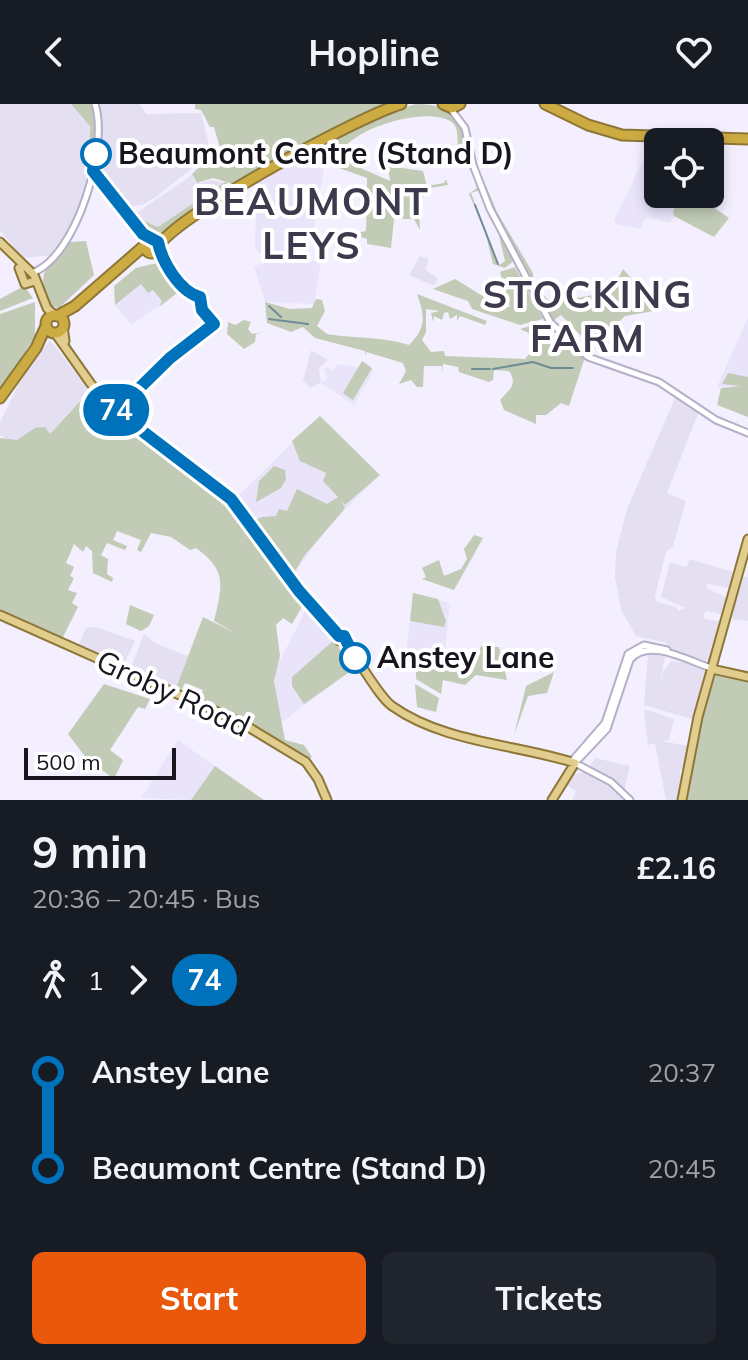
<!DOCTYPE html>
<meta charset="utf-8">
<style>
body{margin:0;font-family:Mulish,sans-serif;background:#20242c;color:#f1f3f6;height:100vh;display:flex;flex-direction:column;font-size:30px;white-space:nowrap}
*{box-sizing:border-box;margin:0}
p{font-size:26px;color:#9ea1a6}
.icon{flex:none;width:44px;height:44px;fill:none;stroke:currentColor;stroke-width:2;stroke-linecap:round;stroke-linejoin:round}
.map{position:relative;height:696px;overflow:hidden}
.side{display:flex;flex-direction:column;background:#171b24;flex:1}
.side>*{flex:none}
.badge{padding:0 16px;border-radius:26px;font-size:28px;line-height:52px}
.tools{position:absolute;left:644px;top:24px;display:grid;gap:16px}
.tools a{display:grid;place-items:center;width:80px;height:80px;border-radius:12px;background:#171b24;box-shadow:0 4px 12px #0003;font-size:40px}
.scale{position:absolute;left:24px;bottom:20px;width:152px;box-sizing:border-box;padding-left:8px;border:4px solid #18151e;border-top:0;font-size:22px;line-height:28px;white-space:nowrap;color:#18151e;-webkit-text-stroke:6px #fff;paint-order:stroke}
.map>.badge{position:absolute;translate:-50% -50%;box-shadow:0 0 0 4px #fff}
.legs{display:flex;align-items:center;gap:12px;height:88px;padding:0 32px;font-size:26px}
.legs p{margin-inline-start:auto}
.overview{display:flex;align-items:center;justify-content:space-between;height:136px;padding:0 32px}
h1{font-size:44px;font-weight:700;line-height:60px}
.cta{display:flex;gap:16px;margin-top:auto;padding:16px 32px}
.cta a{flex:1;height:92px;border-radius:12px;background:#ea580c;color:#fff;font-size:32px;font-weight:700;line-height:92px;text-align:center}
.cta a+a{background:#20242c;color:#f1f3f6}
ul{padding:0 32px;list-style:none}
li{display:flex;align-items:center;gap:28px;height:96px;font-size:30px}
li i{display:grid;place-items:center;width:12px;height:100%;margin:0 10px;background:currentColor}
li i::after{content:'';width:20px;height:20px;margin:-10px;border:6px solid;border-radius:50%;background:#171b24}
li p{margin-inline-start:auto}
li:first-child i{background:linear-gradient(#0000 50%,currentColor 0)}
li:last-child i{background:linear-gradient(currentColor 50%,#0000 0)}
header{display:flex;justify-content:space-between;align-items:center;height:104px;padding:0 32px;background:#171b24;font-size:36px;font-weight:700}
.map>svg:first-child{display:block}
</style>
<header><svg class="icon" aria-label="back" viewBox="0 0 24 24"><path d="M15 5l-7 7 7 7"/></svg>Hopline<svg class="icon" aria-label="heart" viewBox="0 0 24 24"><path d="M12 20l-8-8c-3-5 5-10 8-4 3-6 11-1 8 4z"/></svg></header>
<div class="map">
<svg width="748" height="696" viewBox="0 0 748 696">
<rect width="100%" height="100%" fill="#f3effe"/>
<path fill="#e4e0f2" d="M0,0H78L95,27L91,61L94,62L77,112L55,151L23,154L0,126Z
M96,0H140L146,10L201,9L211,49L157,92L142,101L126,103L95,67L101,36Z
M192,71L196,80L211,76L225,79L158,123L137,114L138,108Z
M420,152L429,155L425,165L438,175L434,182L409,171Z
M50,236L89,286L49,331L18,341L0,331V319L22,273Z
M311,246L328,256L319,264L321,278L311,284L303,277Z
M675,294L699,307L667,389L686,397L673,442L666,448L655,492L657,498L676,503L678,507L685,504L661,493L670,458L687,463L689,455L733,468L728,484L707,480V484L727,494L724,511L707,507L703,510L705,515L722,518L712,555L707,557L666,544L667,539L636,532L621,506L615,473L616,448L627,405Z
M743,472L748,473V517L732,515L740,474Z
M96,523L135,537L123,562L78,542L86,524Z
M144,530L155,539L188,552L176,584L130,566Z
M648,549L665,553L660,581L664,566L672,557L687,559L707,567L695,616L644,601Z
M644,605L674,615L669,636L660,637L689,642L684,665L679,667L682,674L678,696H666L655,639L648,641Z
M595,654L630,662L624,687L590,662Z
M583,668L604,676L627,696H572L576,687L566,681L572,671Z"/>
<path fill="#e9e4fa" d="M312,50L323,53L325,59L309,149L286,146L259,149L255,144L257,79Z
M648,54L658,59V90H687L670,119L646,113L640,125L616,120L614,116L643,56Z
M283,154L321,158L315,194L317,206L312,200L265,198L254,162Z
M132,170L181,184V186L131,221L115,201L123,194Z
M748,213V273L740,282L717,283Z
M337,260L374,266L354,301L321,279L327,274L324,264L328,263L331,268Z
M293,338L354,350L377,374L328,423L291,474L235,395Z
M413,489L450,499L445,547L452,549L451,557L406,550Z
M306,505L332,527L356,563L278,621L274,568Z
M178,636L215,662L191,696L141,694Z"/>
<path fill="#c1cbb6" d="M71,0H93L97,31L94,45L95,40L90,41V22Z
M195,0H389L236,81L213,74L197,79L192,70L220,44L214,23H210L201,6L195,5Z
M416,0C454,1 460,12 467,47L458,43C457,35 459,26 453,19C429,0 346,25 338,54L390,77L388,62L423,67L427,82L444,79L446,75L448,81L430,84L422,95L418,93L420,126L414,115H394L391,144L367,140V135L352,130L366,127L367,96L359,95L367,89V74L325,59L312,47L370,14Z
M484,77L497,108L533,169L534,180L529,179L481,78Z
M225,78L234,85L162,130H150L137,114L158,123Z
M477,84L480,86L471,89L499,161L505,157L497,123L515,156L505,164L493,160L485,127L469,90Z
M685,90H694L729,114L714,133L674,112L673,107Z
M86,137L94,171L59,204L51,202C33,162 48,170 70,138Z
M161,158L181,186L159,203L162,197L153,186L148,189L141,180L115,201L114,182L136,164Z
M515,163L543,215L520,221L472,205L468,197L433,185L455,175L499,202L510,203L500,168Z
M623,165L639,183L643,180L642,194L650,206L654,207L625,212L613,224L611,221L586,237L561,211L553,217L533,185L537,184L547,195C576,195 610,195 623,165Z
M24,182L33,194L0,207V195Z
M417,190L487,217L485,221L460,212L457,217V211L450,215L448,208L444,209L442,216L434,212L433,218L431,209L440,207L426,205V228L422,236L431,248L444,247L445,252L525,255L532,247L533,231L520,225L547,217L549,220L540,227L543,231L568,246L572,243L585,253L569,302L561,299L546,311H536V320L504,306L500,296C507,288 519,281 509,267L494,266L493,276L489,278L459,268L458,263L443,260L442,269V262H424L423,283H417L411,276L399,280L406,267L403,259L366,248L365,253V247L315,234L303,223L291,228L267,219L265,198L290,205L312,204L316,195L322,196L325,207L317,222L327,230C355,235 382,232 409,241C425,225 426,215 417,190Z
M35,198V232L0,288V210Z
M244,216L251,218L248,225L252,230L264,228L256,230L255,238L244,245L227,230L228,218L235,221Z
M362,257L372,264L353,296L343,289Z
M728,269L748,273V313L717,301L721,284L740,282L722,280Z
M91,285L125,321L220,389L303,501L292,520L283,514L276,521L280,552L274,577L285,636L304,641L312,653L307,656L199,595L203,586L185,579L181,587L176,584L203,513L235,529L214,517C222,482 228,467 196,444L190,446L171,433L151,429L141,448L137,446L141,436L117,427L113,436L127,442L125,446L107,439L101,451L108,455L107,470L113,474L112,478L93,469L92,447L86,442L83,448L74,440L66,459L74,463L70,472L74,474L68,486L77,489L72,499L78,503L62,535L0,508V334L17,336L35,324L45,323L50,330Z
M320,312L380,371L345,401L340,396L345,403L342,408L304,452L291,474L251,418L262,413L276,412L279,405L287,407L297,385L327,400L338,393L323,377L326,369L300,357L292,337Z
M274,362L285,366L286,375L281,384L256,398L259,377Z
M474,431L483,434L454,486L422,475L426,473L422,464L439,456L444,472L461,465L467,455L464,445Z
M413,489L438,495L446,517L444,523L410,517Z
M130,501L154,511L149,522L141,527L126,520Z
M333,537L355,564L304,600L292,582V573Z
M481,542L499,543L507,576L476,571L465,581L443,576L441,590L416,575V556L450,557L452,549L477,552Z
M554,568L547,589L528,592L514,631L526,582Z
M716,569L748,576V696H687L694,645Z
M104,580L150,595L145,605L138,603L110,646L123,656L114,675L87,655L68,630Z
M415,580L439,594L436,608L417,603Z
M215,662L264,696H191Z"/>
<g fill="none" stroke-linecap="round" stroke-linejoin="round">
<path stroke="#6f8d96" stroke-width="2" d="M475,101L498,160
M269,202L281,213
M269,215L308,220
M472,265H490
M493,265L533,258L551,264H573"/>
<defs>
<path id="minor" d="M450,4L465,24L473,61L490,105L550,218L588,253L659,278L716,316L748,329
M94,67L118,101L133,112
M131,113L143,130L146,140
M32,169C77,153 109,42 95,0
M572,657L605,619L628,550L644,541L667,546
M630,696L611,678L575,659L607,625L630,556C648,533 689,557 711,564"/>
<path id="major" d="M0,138L34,171L47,204L55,212
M19,164L25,180L35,177
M63,222L65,237
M55,229L91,280L128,318L231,395L299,487L334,523L339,537C351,538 375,590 392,602C444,639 516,640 575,659L552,696
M0,511L240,618L306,658L318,675L327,696
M712,565L748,573
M682,696L698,613L748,435"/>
<path id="highway" d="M443,0L452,4L460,0
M545,0L588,21L622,31L748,35
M145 142a7 7 0 1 1 14 0a7 7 0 1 1-14 0Z
M159,141C184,107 358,13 401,0
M46 220a9 9 0 1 1 18 0a9 9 0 1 1-18 0Z
M57,212L75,202L145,141
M0,294L36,244L46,222"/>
</defs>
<use href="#minor" stroke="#b6afc7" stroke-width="9"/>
<use href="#major" stroke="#8e7636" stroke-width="11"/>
<use href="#highway" stroke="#8e7636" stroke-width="13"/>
<use href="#minor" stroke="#fff" stroke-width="5"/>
<use href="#major" stroke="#e1cd8e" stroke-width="7"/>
<use href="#highway" stroke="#cdab43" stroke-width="9"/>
</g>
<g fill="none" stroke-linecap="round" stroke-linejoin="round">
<defs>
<path id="line-1" d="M96,50L93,67L143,130L158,138C162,158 180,188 200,193L202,206L214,220L170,254L116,307L231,395L299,487L339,532H344L355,554"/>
</defs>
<use href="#line-1" stroke="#fff" stroke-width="18"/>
<use href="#line-1" stroke="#0072bc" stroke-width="12"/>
</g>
<g fill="#fff" stroke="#0072bc" stroke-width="4">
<circle cx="96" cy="50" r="14"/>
<circle cx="355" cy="554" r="14"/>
</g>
<g text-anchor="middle" stroke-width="8" stroke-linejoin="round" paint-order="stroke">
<g font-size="30" font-weight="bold" fill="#18151e" stroke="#fff" text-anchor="start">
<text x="118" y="60">Beaumont Centre (Stand D)</text>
<text x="377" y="564">Anstey Lane</text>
</g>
<g font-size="30" fill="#18151e" stroke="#fff">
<text transform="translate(173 590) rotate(25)" y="10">Groby Road</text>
</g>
<g font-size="38" font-weight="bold" letter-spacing="2" fill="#3e394c" stroke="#fff">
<text x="312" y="111">BEAUMONT<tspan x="312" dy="44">LEYS</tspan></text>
<text x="588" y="204">STOCKING<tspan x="588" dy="44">FARM</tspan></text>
</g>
</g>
</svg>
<div class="tools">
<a><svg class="icon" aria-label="locate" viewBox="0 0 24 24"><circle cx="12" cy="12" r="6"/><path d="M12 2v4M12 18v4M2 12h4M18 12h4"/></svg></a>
</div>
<div class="scale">500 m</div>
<b class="badge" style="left:116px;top:306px;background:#0072bc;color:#fff">74</b>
</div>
<section class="side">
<div class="overview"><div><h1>9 min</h1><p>20:36 – 20:45 · Bus</p></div><b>£2.16</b></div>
<div class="legs"><svg class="icon" aria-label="walk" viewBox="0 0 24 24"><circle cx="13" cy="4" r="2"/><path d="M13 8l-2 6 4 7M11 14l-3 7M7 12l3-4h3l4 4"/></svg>1<svg class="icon" aria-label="forward" viewBox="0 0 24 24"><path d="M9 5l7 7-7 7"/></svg><b class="badge" style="background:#0072bc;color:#fff">74</b></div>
<ul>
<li><i style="color:#0072bc"></i><b>Anstey Lane</b><p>20:37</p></li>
<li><i style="color:#0072bc"></i><b>Beaumont Centre (Stand D)</b><p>20:45</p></li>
</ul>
<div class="cta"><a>Start</a><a>Tickets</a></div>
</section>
